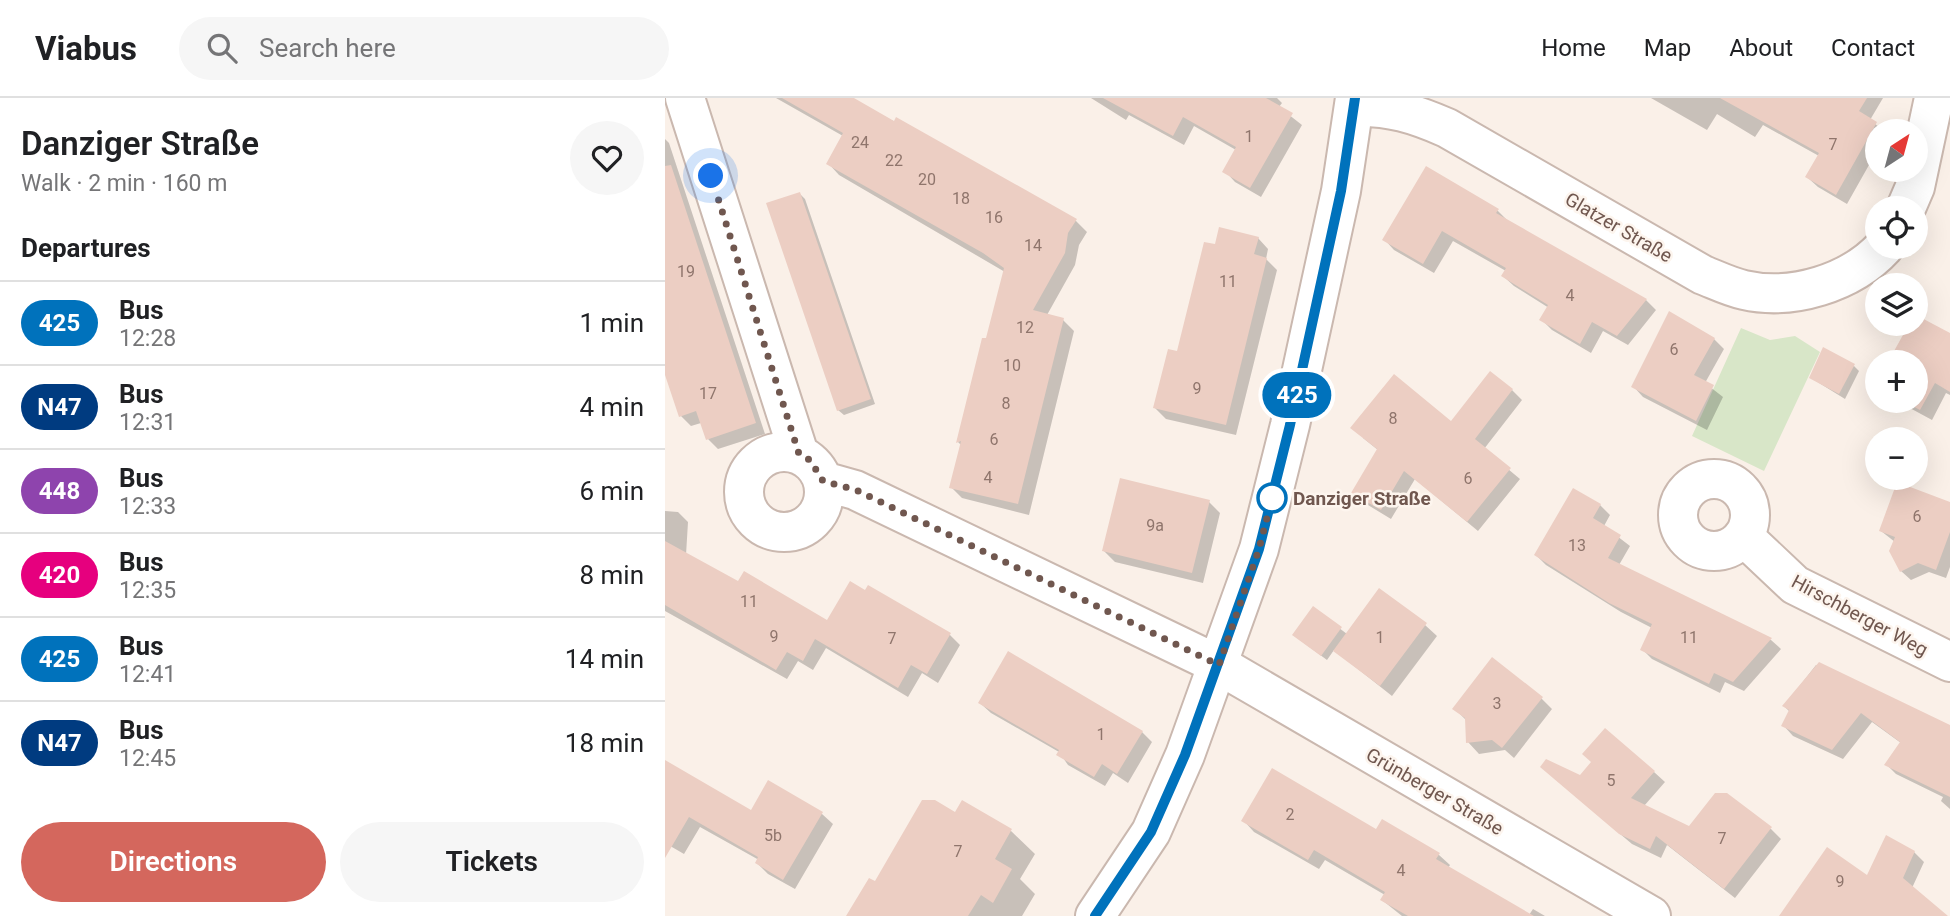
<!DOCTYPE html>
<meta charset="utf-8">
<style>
body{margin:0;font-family:Roboto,sans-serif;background:#f6f6f6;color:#202124;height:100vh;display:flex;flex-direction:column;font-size:26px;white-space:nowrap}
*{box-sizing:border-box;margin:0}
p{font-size:23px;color:#757577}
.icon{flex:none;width:38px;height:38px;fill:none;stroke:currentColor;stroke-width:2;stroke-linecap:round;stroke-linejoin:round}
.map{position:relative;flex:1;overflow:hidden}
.details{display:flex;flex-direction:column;background:#fff;width:665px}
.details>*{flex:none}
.badge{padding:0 14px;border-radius:23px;font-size:24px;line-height:46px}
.needle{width:46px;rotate:36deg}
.controls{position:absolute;left:1200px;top:21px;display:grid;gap:14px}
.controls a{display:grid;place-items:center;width:63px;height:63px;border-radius:50%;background:#fff;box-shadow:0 7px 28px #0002;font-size:35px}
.you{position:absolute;width:35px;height:35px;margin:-18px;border:5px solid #fff;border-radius:50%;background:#1a73e8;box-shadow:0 0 0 10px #1a73e833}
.map>.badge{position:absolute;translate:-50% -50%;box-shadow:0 0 0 4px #fff}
h2{padding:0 21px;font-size:26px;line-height:63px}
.round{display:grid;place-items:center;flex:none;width:74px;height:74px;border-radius:37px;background:#f6f6f6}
.summary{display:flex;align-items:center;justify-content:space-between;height:119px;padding:0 21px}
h1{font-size:33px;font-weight:600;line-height:52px}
.action{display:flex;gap:14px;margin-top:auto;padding:14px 21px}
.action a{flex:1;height:80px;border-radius:42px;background:#d4675d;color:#fff;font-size:28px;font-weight:600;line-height:80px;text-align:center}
.action a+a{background:#f6f6f6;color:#202124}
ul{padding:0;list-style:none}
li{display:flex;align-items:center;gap:21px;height:84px;padding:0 21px;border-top:2px solid #e0e0e0}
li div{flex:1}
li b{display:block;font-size:26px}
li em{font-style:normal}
li .badge{min-width:77px;font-weight:700;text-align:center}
header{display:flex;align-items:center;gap:42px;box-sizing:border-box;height:98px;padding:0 35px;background:#fff;border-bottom:2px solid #e0e0e0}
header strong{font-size:33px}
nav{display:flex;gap:38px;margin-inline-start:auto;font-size:24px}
.search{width:490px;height:63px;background:#f6f6f6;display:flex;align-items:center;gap:18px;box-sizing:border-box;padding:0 24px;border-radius:38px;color:#757577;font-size:26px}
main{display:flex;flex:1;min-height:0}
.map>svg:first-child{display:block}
</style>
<header>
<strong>Viabus</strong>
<div class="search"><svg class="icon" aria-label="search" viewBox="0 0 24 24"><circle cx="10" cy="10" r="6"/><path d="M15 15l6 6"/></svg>Search here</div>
<nav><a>Home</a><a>Map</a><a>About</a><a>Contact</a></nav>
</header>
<main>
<section class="details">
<div class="summary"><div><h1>Danziger Straße</h1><p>Walk · 2 min · 160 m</p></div><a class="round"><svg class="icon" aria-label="heart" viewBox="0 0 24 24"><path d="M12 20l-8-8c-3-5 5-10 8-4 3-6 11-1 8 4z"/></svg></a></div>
<h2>Departures</h2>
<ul>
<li><span class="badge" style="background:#0072bc;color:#fff">425</span><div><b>Bus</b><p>12:28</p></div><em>1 min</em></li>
<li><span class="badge" style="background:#003b80;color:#fff">N47</span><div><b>Bus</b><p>12:31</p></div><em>4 min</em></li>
<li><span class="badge" style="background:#8e44ad;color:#fff">448</span><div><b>Bus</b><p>12:33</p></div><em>6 min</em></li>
<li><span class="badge" style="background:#e6007e;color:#fff">420</span><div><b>Bus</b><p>12:35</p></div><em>8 min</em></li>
<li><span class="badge" style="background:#0072bc;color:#fff">425</span><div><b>Bus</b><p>12:41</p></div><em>14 min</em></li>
<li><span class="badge" style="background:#003b80;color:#fff">N47</span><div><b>Bus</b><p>12:45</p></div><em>18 min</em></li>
</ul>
<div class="action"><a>Directions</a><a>Tickets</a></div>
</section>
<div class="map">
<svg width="1285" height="818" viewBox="0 0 1285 818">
<rect width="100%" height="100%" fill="#faf0e8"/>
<path fill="#d8e6c8" d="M1076,230L1105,242L1130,238L1155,254L1099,373L1027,338Z"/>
<path fill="#0003" d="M111,0H186L411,123L422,134L414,147L410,167L382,217L398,222L409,233L364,417L297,400L286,389L297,348L293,344L318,242H322L340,174L174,77L163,65L178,38Z
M426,0H612L617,5L614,9L637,27L596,99L570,84L560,73L571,52L529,28L519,47L464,17L461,22Z
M986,0H1218L1205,22L1219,33H1213V51L1182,106L1153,89L1142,79L1154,58L1098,27L1090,39L1052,16L1042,32Z
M0,41L4,45L100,336L53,351L43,341L36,325L26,328L16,318L0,272Z
M135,96L140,101L210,306L179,317L173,312Z
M832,112L844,124L981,202L991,212L963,247L938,233L926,255L887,232L877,222L884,210L849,188L838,178L841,173L788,143L769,175L729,152L719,141Z
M593,140L603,151L601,161L612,172L571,337L501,321L490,310L513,255L551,148Z
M1246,226L1285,237V297L1281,295L1267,322L1232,303H1251V264H1225Z
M1049,241L1059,251L1040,285L1058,299L1042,332L978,299L968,288Z
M1189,268L1194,273L1180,301L1146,280Z
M847,292L857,302L819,351L855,381L813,433L750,381L726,421L698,404L688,395L713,352L698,340L786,325Z
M544,404L555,415L538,485L450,464L439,453Z
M1285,406V469L1281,480L1264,474L1246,482L1236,473L1230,444L1216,433Z
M935,407L945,417L939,428L965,448L954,467L1106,542L1116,551L1079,593L1060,584L1055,595L987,561L977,551L987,530L956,514L881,467L871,457Z
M0,413L13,414L23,424L21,457L73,486L162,524L203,490L285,537L295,547L273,585L257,575L243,599L161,550L148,572L133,563L122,581L0,513Z
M649,511L682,536L760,527L772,538L727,598L669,552L662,562L635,542Z
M1151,567L1285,632V711L1276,703L1278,699L1231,676L1221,666L1236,645L1207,624L1178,661L1128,638L1118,627L1125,614L1119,608Z
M876,600L887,611L849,660L840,652L814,656L803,644L802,623L789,610Z
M315,605L477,634L487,644L463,685L448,675L440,688L403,667L394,654L326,615Z
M0,664L87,714L157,716L168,726L130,791L103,776L92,765L94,762L35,729L19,756L0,745Z
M989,674L1000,684L979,708L1025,730L1106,731L1116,741L1070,800L1002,747L996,760L967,746L889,680Z
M291,716L346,733L370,756L355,781L370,796L357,818H184L211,786Z
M579,723L712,733L774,757L785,767L783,770L864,817L868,811L880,818H737L717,802L720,797L660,762L654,771L589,734Z
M1249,754L1259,764L1247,790L1280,818H1128Z"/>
<path fill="#eccec3" d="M117,0H189L229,23L231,19L412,121L403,135L400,155L368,212L399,220L353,406L284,390L296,343L291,345L317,240H321L339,170L318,155L161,66L178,35Z
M438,0H601L628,15L585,90L557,74L571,49L518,19L508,38Z
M1055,0H1202L1194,13L1212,24L1171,97L1140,79L1154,55Z
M6,67L91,325L41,342L31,313L14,319L0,277V68Z
M761,68L834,111L831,115L982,201L952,238L927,224L915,246L874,222L883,207L836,178L841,170L777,133L758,166L717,142Z
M135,94L206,301L172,313L101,105Z
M554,129L594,139L589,156L602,160L561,327L488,310L503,251L512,253L539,144L550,146Z
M1004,213L1050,240L1029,277L1049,287L1031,323L966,289Z
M1251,217L1285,235V294L1270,285L1255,312L1238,303H1251V264H1223L1244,226H1251Z
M1158,249L1190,266L1174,296L1144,280Z
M825,273L848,291L810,341L846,370L802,424L739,373L716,412L686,395L712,351L685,330L729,276L786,323Z
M455,380L545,402L527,475L437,453Z
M1232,384L1285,404V434L1271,472L1253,465L1235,474L1224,453L1230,439L1214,433Z
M908,390L936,406L928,420L956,437L943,460L1107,540L1068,584L1049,575L1044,586L975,552L987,526L944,505L869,457Z
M0,443L73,483L79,473L162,522L185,483L200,492L203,487L286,535L262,576L246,567L233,590L150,541L138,563L122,554L111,572L0,507Z
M714,490L762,525L715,588L668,553Z
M648,508L677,529L656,558L627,537Z
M343,553L478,633L452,676L437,666L429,679L391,657L394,652L313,605Z
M827,559L878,599L837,650L827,642L801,645L800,620L787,611Z
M1154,564L1285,627V699L1219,667L1235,644L1196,615L1167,652L1116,628L1124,612L1117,608Z
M940,630L990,673L966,700L1024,728L1050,695H1062L1107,729L1059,791L991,738L985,751L954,736L875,669L881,661L915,677L926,664L917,656Z
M0,662L86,712L103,682L158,714L118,782L90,765L93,759L24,719L0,760Z
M607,670L711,731L717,721L775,755L771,761L869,818H743L715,802L720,794L649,752L643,762L576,723Z
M257,702H270L290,714L297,702L347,731L330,761L347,771L328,805L316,797L303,818H181L204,780L210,783Z
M1221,737L1250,753L1238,780L1283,818H1114L1162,749L1202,777Z"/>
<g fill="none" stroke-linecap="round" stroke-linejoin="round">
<defs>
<path id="minor" d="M20,0L134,356
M690,9C725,8 750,16 782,30L1038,177C1051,182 1065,189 1079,192C1127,203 1186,185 1219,149
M1241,110L1250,89L1269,0
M79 394a40 40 0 1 1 80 0a40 40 0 1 1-80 0Z
M1013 417a36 36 0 1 1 72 0a36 36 0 1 1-72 0Z
M158,383L190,392L554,567L986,818
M1078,438L1130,487L1285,564
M430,818L486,734L520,657L594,451L625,327L676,93L690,0"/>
</defs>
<use href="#minor" stroke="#cab8af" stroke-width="42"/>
<use href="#minor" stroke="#fff" stroke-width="38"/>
</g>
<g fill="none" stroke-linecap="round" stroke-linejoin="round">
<defs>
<path id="line" d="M430,818L486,734L520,657L594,451L625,327L676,93L690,0"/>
</defs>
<use href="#line" stroke="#fff" stroke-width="16"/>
<use href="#line" stroke="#0072bc" stroke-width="10"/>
<path stroke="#70574f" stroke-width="7" stroke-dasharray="0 12.6" d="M46,78L134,356L145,362L158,383L191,392L554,567L594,451L607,400"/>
</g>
<circle fill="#fff" stroke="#0072bc" stroke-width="3.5" cx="607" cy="400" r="14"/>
<g text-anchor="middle" stroke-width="5" stroke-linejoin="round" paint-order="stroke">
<g font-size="16" fill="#8f756c">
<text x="584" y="44">1</text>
<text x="195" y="50">24</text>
<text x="1168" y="52">7</text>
<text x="229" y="68">22</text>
<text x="262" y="87">20</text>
<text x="296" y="106">18</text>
<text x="329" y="125">16</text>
<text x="368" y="153">14</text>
<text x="21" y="179">19</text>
<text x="563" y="189">11</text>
<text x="905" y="203">4</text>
<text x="360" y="235">12</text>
<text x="1009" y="257">6</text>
<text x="347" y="273">10</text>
<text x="532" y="296">9</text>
<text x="43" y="301">17</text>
<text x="341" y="311">8</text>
<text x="728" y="326">8</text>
<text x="329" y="347">6</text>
<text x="323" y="385">4</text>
<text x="803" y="386">6</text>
<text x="1252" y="424">6</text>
<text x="490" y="433">9a</text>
<text x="912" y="453">13</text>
<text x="84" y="509">11</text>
<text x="109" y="544">9</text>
<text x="715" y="545">1</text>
<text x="1024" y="545">11</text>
<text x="227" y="546">7</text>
<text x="832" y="611">3</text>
<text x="436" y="642">1</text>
<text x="946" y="688">5</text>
<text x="625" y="722">2</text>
<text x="108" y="743">5b</text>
<text x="1057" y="746">7</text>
<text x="293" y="759">7</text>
<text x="736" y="778">4</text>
<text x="1175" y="789">9</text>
</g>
<g font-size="19" fill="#70574f" stroke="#fdf5ee">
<text transform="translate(954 129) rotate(30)" y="7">Glatzer Straße</text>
<text transform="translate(1195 517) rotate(28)" y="7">Hirschberger Weg</text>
<text transform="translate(770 693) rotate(30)" y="7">Grünberger Straße</text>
</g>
<g font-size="19" font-weight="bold" fill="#70574f" stroke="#fdf5ee" text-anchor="start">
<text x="628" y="407">Danziger Straße</text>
</g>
</g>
</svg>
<div class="controls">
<a><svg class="needle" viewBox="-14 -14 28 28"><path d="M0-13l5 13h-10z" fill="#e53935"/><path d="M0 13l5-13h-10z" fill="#757577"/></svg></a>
<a><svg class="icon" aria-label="locate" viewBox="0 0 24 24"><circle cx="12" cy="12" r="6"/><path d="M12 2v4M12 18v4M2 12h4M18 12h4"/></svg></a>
<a><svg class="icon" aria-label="layers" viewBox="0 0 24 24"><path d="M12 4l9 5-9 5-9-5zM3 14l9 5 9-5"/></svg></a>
<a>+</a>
<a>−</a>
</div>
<div class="you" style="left:46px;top:78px"></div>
<b class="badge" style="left:632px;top:297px;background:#0072bc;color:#fff">425</b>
</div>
</main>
